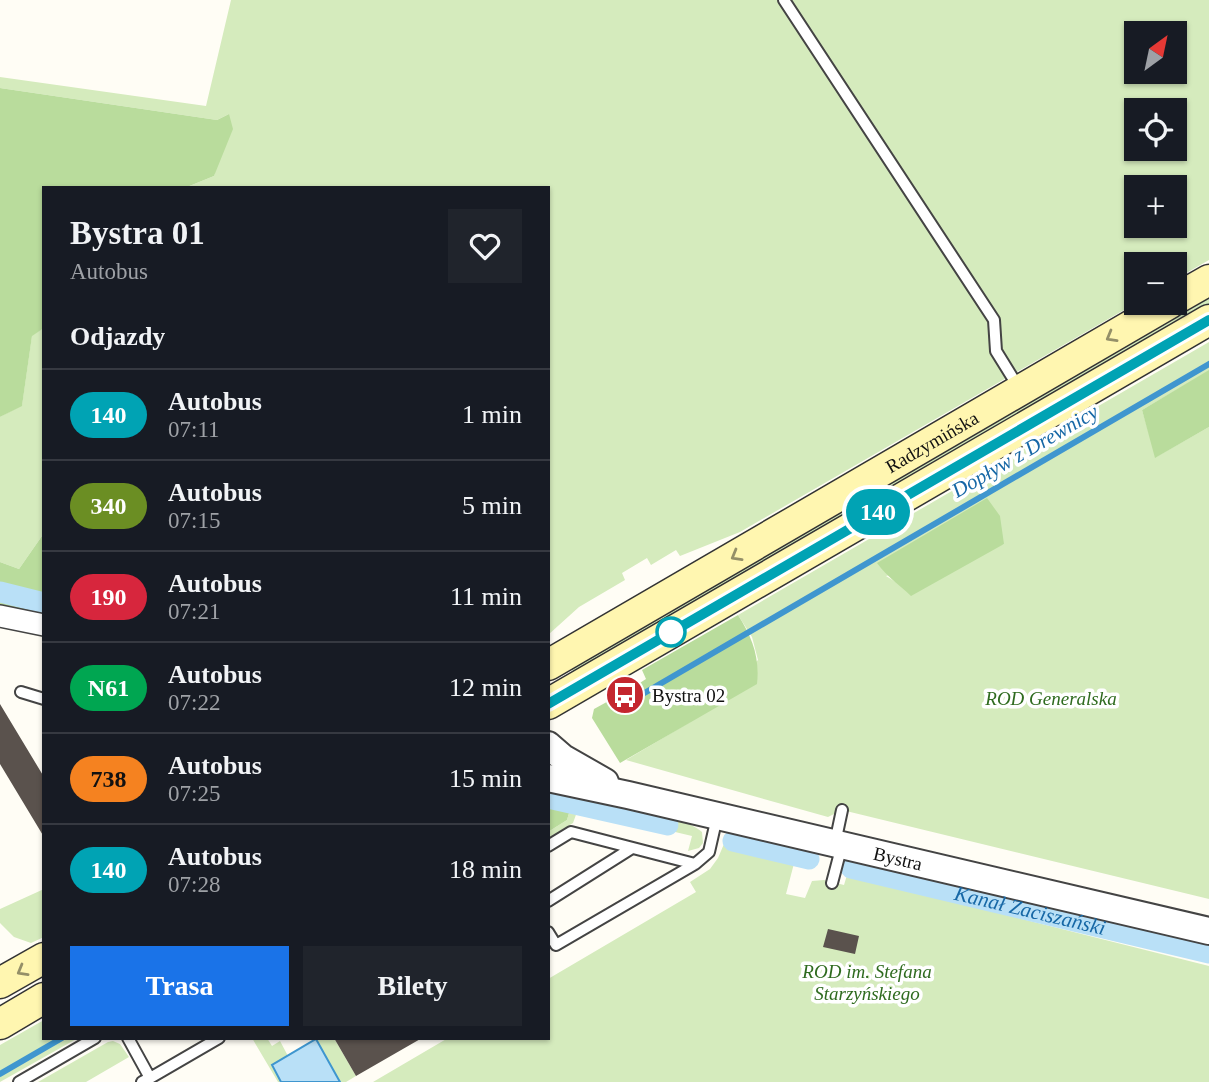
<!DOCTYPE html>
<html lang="pl">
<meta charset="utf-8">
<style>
body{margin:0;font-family:"Times New Roman",serif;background:#20242c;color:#f1f3f6;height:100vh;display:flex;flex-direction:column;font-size:26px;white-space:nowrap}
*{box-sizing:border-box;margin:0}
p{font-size:23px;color:#9ea1a6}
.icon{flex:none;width:38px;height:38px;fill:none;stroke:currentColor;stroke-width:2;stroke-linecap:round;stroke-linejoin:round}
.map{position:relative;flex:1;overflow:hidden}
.drawer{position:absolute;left:42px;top:186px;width:508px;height:854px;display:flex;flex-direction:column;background:#171b24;border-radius:0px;box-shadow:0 2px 5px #0004}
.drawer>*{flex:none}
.badge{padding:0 14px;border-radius:23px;font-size:24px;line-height:46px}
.needle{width:46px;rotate:33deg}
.buttons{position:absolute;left:1124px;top:21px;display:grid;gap:14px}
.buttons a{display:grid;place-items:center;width:63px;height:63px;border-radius:0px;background:#171b24;box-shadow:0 2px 5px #0004;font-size:35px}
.map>.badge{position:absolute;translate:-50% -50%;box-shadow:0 0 0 4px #fff}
h2{padding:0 28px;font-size:26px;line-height:63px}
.round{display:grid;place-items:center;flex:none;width:74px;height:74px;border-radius:0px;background:#20242c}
.headline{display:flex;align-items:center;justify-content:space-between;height:119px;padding:0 28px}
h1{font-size:33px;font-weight:800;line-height:52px}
.primary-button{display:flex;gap:14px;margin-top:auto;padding:14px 28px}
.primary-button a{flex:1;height:80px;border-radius:0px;background:#1a73e8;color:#fff;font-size:28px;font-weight:800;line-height:80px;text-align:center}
.primary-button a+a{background:#20242c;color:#f1f3f6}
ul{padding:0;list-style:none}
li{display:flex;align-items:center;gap:21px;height:91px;padding:0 28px;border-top:2px solid #363941}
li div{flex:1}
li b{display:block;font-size:26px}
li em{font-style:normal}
li .badge{min-width:77px;font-weight:700;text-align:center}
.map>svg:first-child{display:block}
</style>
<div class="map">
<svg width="1209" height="1082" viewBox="0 0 1209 1082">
<rect width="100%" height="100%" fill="#fffdf5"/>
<path fill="#d5ebbd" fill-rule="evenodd" d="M231,0H1209V260L1174,280V264H1136V303L740,532L680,556L676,550L651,565L647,558L622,573L625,580L579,607L548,635V187H187L214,176L229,114L217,120L0,88V77L206,106ZM1136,33H1174V72H1136ZM1136,110H1174V149H1136ZM1136,187H1174V226H1136Z
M1209,295V306L575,675L570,666Z
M44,328V533L19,569L0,562V417L22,405L32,335Z
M1209,342V371L1142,410L1156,457L1209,427V899L842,810L828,817L626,760L690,722L758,660L752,637L738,615ZM1004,544L899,584L886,576Z
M575,792C601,798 686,816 702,832L703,843L699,848L688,851L692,836L578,809L573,823L548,838V832L567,820Z
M727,837H736L797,852L786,894L805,898L812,881L824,880L844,885L847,875L1209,966V1082H373L448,1038H548V979L696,892L690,882L710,869L718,858Z
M44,889V937L31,943L14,937L0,923V909Z
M44,1020V1038H78L0,1082V1045Z
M252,1038H267L272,1046L280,1041L288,1056L272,1066L281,1082H278Z
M315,1038H334L356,1076L346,1082H340Z
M113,1041L120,1044L129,1057L86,1082H38L108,1042Z"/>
<path fill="#b9dc9c" d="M0,88L217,120L229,114L233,129L214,176L187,187H44V328L32,336L22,406L0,417Z
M1209,370V427L1155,458L1142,410Z
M987,498L1000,516L1004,544L911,596C900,585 887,577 877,563Z
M44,533V619L0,608V562L19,569Z
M738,615C752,637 760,657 757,684L620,763L592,718L594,709L614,698L617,703L634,693L632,688L646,679L642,670Z
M548,784L575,792L567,820L548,832Z"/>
<path fill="#b9e0f7" stroke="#3f96cf" stroke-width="2" d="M316,1039L340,1082H281L272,1065Z"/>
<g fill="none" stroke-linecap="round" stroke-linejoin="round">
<path stroke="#3f96cf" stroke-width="6" d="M641,695L1209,364
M0,1074L62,1038"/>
<g stroke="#b9e0f7" stroke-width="21">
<path d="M0,592L44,603"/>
<path d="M548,798L668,825"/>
<path d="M733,841L809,859"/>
<path id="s1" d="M851,868L1209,953"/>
</g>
</g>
<path fill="#5a524d" d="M0,704L44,777V837L0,764Z
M828,929L859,936L855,954L823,947Z
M334,1038H422L356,1076Z"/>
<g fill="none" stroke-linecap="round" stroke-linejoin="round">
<defs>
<path id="service" d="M784,0L994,320L996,351L1019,388
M21,692L44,699
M835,843L842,810
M548,846L571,832L695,864L709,852L717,817
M832,883L842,845
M548,901L632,848
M548,932L556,945L695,864
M128,1038L150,1078L142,1082
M150,1078L219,1038
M19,1082L95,1038"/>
<path id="minor" d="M0,616L44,625"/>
<g id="tertiary">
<path d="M548,745L563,758L605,782"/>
<path id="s2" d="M548,778L628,795L1209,931"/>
</g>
<g id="secondary">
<path d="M1174,300L1209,280"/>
<path id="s3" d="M548,665L1170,303"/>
<path d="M548,704L1209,320"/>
<path d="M0,983L44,958"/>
<path d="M0,1024L44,998"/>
</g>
</defs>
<use href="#service" stroke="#444" stroke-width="14"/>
<use href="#minor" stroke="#444" stroke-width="24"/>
<use href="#tertiary" stroke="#444" stroke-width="30"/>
<use href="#secondary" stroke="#333" stroke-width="33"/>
<use href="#service" stroke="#fff" stroke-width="10"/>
<use href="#minor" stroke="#fff" stroke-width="21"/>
<use href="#tertiary" stroke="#fff" stroke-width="26"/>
<use href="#secondary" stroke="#fff6b0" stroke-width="30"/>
</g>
<defs><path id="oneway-chevron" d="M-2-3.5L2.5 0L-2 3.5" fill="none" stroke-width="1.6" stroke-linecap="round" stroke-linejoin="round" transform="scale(1.75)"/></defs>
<g stroke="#948f68">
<use href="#oneway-chevron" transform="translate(1111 337) rotate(150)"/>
<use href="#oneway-chevron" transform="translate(736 556) rotate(150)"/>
<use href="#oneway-chevron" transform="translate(22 971) rotate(150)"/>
</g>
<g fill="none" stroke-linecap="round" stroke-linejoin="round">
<defs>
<path id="line" d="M548,704L1209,320"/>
</defs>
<use href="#line" stroke="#fff" stroke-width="16"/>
<use href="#line" stroke="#00a3b4" stroke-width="10"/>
</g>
<defs>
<symbol id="bus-disc" viewBox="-11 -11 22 22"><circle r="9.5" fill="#c4262e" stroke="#fff"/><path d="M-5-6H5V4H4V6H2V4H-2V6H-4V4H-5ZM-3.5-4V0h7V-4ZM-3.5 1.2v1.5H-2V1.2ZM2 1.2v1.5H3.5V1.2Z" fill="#fff"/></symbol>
</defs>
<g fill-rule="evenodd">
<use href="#bus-disc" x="603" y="673" width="44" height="44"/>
</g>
<circle fill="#fff" stroke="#00a3b4" stroke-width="3.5" cx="671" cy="632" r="14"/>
<g text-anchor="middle" stroke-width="7" stroke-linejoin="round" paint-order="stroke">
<g font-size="19" fill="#111" stroke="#fff">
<text dy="7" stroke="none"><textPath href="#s3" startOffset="444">Radzymińska</textPath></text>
<text dy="7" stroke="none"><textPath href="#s2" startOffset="359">Bystra</textPath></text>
</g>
<g font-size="19" fill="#111" stroke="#fff" text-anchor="start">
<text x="652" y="702">Bystra 02</text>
</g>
<g font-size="19" font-style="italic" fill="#2f6b1f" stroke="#fff">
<text x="1051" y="705">ROD Generalska</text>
<text x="867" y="978">ROD im. Stefana<tspan x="867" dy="22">Starzyńskiego</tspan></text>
</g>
<g font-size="21" font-style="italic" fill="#1768a6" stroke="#fff">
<text transform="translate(1025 451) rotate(-30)" y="7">Dopływ z Drewnicy</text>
<text dy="7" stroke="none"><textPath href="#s1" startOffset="184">Kanał Zaciszański</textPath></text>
</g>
</g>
</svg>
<div class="buttons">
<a><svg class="needle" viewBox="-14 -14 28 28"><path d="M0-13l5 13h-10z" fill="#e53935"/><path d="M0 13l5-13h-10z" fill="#9ea1a6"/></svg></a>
<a><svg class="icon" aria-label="locate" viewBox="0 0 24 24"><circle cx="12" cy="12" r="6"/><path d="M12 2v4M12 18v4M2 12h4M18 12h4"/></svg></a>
<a>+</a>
<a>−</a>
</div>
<b class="badge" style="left:878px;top:512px;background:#00a3b4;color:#fff">140</b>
<section class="drawer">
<div class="headline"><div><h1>Bystra 01</h1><p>Autobus</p></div><a class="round"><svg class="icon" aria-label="heart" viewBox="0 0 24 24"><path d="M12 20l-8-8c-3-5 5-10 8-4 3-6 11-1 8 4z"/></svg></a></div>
<h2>Odjazdy</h2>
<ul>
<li><span class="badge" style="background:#00a3b4;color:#fff">140</span><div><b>Autobus</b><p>07:11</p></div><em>1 min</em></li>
<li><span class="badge" style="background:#6b8e23;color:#fff">340</span><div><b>Autobus</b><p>07:15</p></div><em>5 min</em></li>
<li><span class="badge" style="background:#d7263d;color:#fff">190</span><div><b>Autobus</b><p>07:21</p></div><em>11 min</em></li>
<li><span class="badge" style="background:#00a651;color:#fff">N61</span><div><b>Autobus</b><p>07:22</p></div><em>12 min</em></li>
<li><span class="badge" style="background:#f58220;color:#111">738</span><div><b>Autobus</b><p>07:25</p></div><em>15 min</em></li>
<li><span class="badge" style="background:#00a3b4;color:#fff">140</span><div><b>Autobus</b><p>07:28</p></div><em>18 min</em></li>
</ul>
<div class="primary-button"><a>Trasa</a><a>Bilety</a></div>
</section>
</div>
